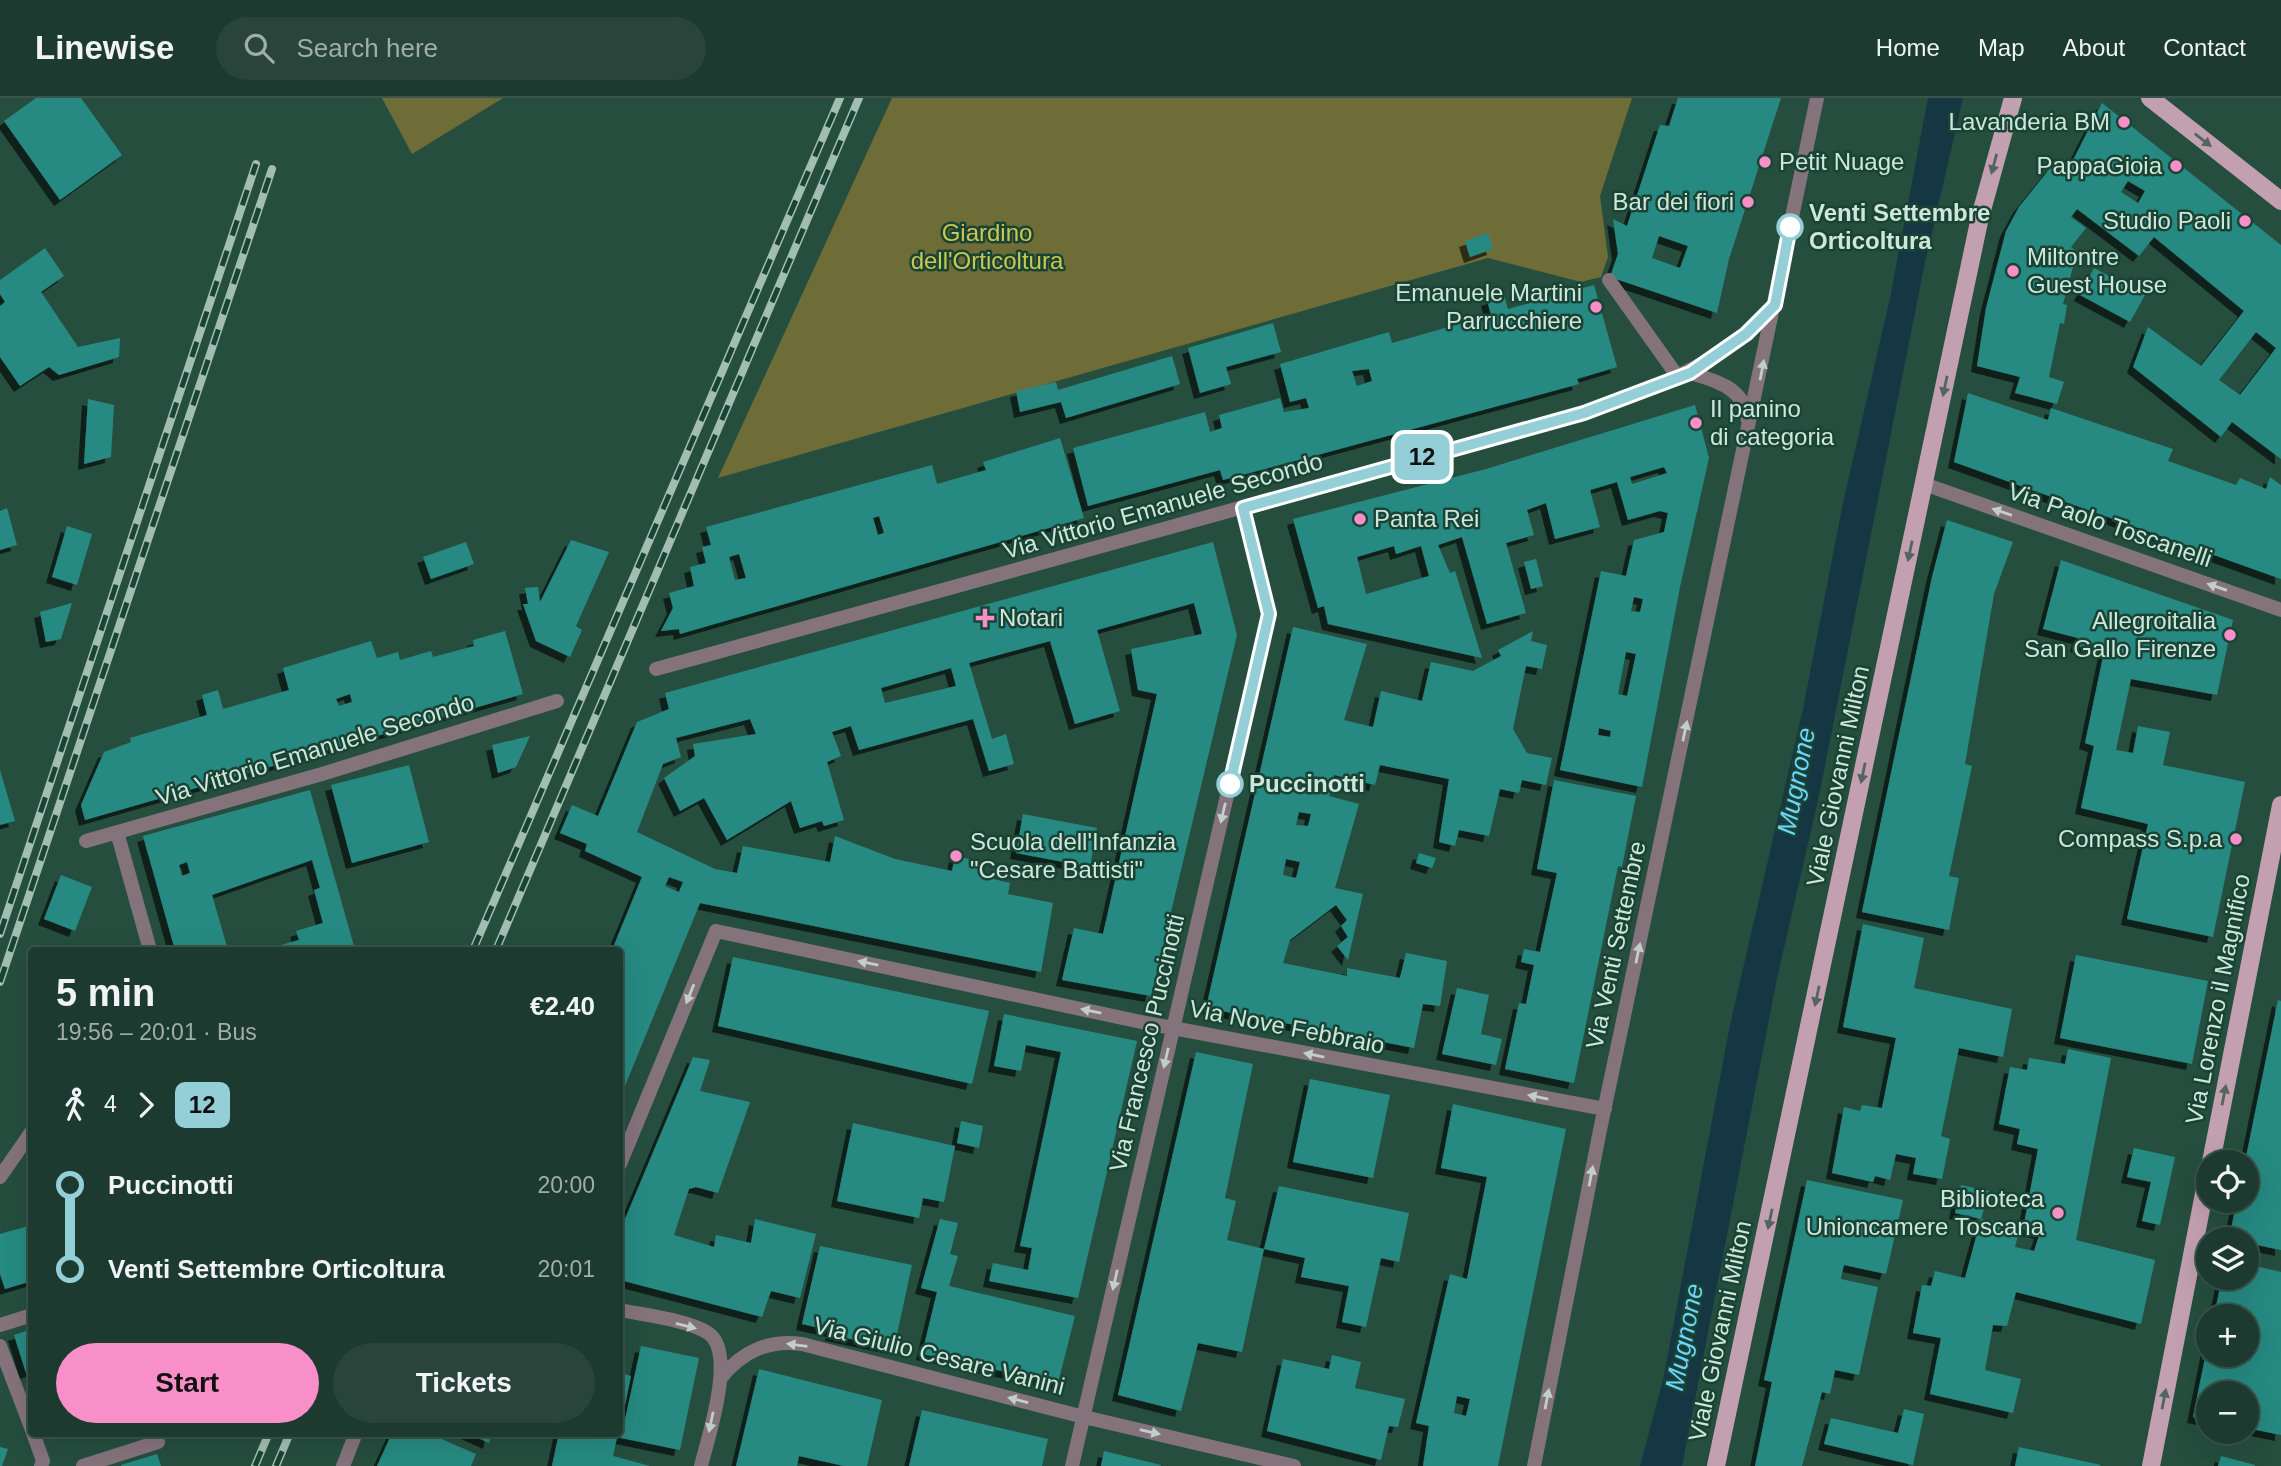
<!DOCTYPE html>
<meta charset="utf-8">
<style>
body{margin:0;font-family:Helvetica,sans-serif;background:#29453b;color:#f1f3f6;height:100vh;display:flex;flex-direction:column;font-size:26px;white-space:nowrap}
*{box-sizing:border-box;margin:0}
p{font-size:23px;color:#a0adaa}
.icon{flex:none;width:38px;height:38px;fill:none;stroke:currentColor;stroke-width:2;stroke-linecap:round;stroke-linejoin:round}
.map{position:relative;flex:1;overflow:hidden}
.panel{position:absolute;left:28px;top:849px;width:595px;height:490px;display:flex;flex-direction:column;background:#1c3a2f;border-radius:7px;box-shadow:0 7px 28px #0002,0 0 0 2px #3a544b}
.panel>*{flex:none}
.badge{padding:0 14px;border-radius:10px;font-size:24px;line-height:46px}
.controls{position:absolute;left:2196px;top:1052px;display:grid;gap:14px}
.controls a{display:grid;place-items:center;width:63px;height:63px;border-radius:50%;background:#1c3a2f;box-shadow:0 7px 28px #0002,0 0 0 2px #3a544b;font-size:35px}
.map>.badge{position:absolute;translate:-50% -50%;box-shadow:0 0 0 4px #fff}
.legs{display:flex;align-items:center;gap:10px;height:77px;padding:0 28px;font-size:23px}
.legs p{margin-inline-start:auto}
.headline{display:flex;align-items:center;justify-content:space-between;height:119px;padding:0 28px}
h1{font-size:38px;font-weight:800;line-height:52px}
.action{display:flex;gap:14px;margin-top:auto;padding:14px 28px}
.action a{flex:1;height:80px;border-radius:42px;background:#f98fc8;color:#111;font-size:28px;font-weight:800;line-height:80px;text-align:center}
.action a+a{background:#29453b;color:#f1f3f6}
ul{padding:0 28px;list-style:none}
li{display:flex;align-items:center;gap:24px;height:84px;font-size:26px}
li i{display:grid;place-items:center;width:10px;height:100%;margin:0 9px;background:currentColor}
li i::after{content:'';width:18px;height:18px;margin:-9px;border:5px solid;border-radius:50%;background:#1c3a2f}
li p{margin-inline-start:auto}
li:first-child i{background:linear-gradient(#0000 50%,currentColor 0)}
li:last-child i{background:linear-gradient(currentColor 50%,#0000 0)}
header{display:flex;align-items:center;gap:42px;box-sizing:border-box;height:98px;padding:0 35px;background:#1c3a2f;border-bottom:2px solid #3a544b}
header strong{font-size:33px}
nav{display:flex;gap:38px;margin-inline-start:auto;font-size:24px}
.search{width:490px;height:63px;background:#29453b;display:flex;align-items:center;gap:18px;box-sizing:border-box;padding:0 24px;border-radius:38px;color:#a0adaa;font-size:26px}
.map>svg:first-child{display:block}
</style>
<header>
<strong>Linewise</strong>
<div class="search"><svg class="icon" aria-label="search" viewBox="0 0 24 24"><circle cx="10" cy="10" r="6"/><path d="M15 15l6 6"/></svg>Search here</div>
<nav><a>Home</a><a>Map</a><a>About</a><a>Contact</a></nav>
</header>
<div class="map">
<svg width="2281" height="1368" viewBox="0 0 2281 1368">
<defs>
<filter id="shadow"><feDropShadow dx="-6" dy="6" stdDeviation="0" flood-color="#0009"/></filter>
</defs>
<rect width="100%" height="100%" fill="#254e3f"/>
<path fill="#6e6c37" d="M382,0H503L412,56Z
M892,0H1632L1600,98L1608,159L1601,179L1581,184L1488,160L718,380Z"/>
<path fill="#153643" d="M1928,0H1963L1924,169L1819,698L1777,880L1682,1368H1640L1663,1282L1730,927L1803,611L1843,405L1890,200Z"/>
<path fill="#288a82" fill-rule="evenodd" filter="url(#shadow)" d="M36,0H81L122,57L60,102L4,23Z
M1678,0H1781L1729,161L1717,215L1610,179L1618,156L1613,121L1627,128L1660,27L1669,28ZM1659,138L1688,148L1680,170L1652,160Z
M2102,5L2281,147V361L2232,324L2221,339L2133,269L2148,229L2201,268L2244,213L2154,139L2139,158L2077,111L2071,119L2086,130L2071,149L2077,154L2063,206L2067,207L2064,226L2060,225L2049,279L2064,284L2057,306L2015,295L2020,279L1977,268L1986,210L2006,133L2019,109L2052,68L2065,78ZM2128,83L2145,93L2138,105L2121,94ZM2256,234L2276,250L2240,297L2219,282Z
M1488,135L1493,151L1470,159L1465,143Z
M45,150L64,178L41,194L78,249L120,240L119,259L59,277L49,269L20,288L0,259V208L5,204L0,196V182Z
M2094,170L2145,197L2130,224L2080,197Z
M1594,187L1617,269L1577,281L1579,286L1310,359L1223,382L1220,372L1088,408L1073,350L1205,314L1210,334L1222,330L1219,317L1280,300L1284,314L1309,310L1306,300L1290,304L1280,266L1389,234L1392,245L1491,217L1487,202L1504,197L1508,211ZM1369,271L1372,283L1357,288L1352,273Z
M1273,225L1281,254L1226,269L1231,286L1200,295L1188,250Z
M1172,258L1180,286L1066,320L1061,304L1020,314L1016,293L1056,284L1058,292Z
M1968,295L2048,322L2051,310L2173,351L2168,363L2236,387L2240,380L2266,391L2270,379L2281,387V481L1954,364Z
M88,301L114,307L111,359L84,366Z
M1695,307L1709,360L1680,489L1642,689L1560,672L1601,473L1626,478L1634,442L1664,434L1668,415L1660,413L1628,422L1617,384L1590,392L1600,429L1555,441L1546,405L1527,412L1534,437L1506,445L1526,515L1487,526L1462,439L1438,447L1450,475L1455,473L1482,560L1328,526L1324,508L1318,510L1293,421L1486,371ZM1664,369L1667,375L1632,386L1630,379ZM1394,448L1396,456L1421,448L1429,478L1366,496L1357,459ZM1634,499L1643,501L1640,514L1631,513ZM1626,554L1636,556L1627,598L1618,596ZM1599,630L1611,633L1610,639L1598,637Z
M1060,340L1084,420L680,536L679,531L661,533L673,510L669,495L694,488L690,469L706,465L702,449L711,447L706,429L932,367L937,386L986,372L983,364ZM879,418L884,435L878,437L873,420ZM739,456L746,480L735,482L729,459Z
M7,410L17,447L0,452V413Z
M1947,422L2013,444L1994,496L1965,666L1972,668L1949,778L1959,780L1949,832L1862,814L1932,479Z
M67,428L92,436L77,487L52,479Z
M571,442L609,454L576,528L582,532L570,559L536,543L523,506H528L525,490L538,489L540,504Z
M466,444L474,466L431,481L423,459Z
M1213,444L1237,537L1151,898L1062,882L1074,830L1103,836L1157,596L1138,592L1131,551L1202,536L1194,505L1097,532L1120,613L1075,626L1050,543L969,565L992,641L1006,636L1014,666L989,673L973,621L859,652L851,628L832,634L841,658L827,664L844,722L824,728L822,723L800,730L791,703L727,742L704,700L680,713L664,680L695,658L693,646L756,636L750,621L676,640L681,659L663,666L637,734L715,771L737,775L743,748L830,764L835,738L895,761L952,773L955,758L984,764L981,778L1010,785L1008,796L1053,805L1041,874L700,805L620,1000V852H612L642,779L585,753L587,746L560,735L572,707L598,718L637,624L669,611L665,595ZM951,570L956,588L885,605L881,590ZM669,779L683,784L679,794L665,788Z
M1536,461L1543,488L1531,491L1524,464Z
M2061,462L2233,522L2217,597L2131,581L2116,652L2133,655L2138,628L2170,634L2163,667L2245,684L2213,839L2127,821L2148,726L2081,710L2094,648L2085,645L2104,554L2076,548L2078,540L2043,531Z
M72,505L61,541L46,544L40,514Z
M1293,529L1367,546L1344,622L1373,629L1381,593L1422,603L1431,564L1473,573L1501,558L1498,552L1533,533L1531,543L1547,547L1542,571L1526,568L1513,631L1527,655L1552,660L1546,687L1522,682L1519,695L1500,691L1489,738L1459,732L1455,748L1439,744L1449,681L1380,667L1375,687L1334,677L1329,698L1359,706L1335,790L1363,796L1348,862L1337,848L1348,839L1341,828L1347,822L1336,807L1290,842L1283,865L1347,878V870L1400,880L1406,855L1447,863L1440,908L1423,906L1414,950L1206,910ZM1299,714L1311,716L1308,728L1296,727ZM1286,761L1300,764L1296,780L1283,777Z
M505,533L523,596L85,722L81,707L104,654L131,644L130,640L207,617L202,597L218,592L223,611L289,592L283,570L371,543L377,560L398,554L400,562L431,553L433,559L474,548L473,542ZM350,596L352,604L339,608L336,601Z
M530,638L516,669L498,675L492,647Z
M409,667L429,744L352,765L331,687Z
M0,672L15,723L0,727Z
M1554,682L1636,698L1622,769L1618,768L1574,985L1505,971L1519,905L1526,906L1534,867L1521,864L1524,851L1540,854L1557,775L1537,771Z
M310,692L355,852H263L299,842L296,833L323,825L314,792L320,790L312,762L212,797L228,852H175L143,738ZM187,764L190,775L182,778L179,767Z
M1023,716L1097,730L1090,769L1016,755Z
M1419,755L1436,760L1432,770L1416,765Z
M61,777L92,789L75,833L44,821Z
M1863,826L1924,840L1914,890L2012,911L2003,959L1959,950L1941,1038L1950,1041L1942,1081L1913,1076L1916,1060L1896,1056L1890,1082L1875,1078L1873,1084L1832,1075L1844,1009L1860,1013L1862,1007L1882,1010L1896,940L1843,929Z
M2076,857L2208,883L2192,966L2060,940Z
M733,859L989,913L972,986L718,928Z
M1457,890L1489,897L1481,936L1502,941L1496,967L1442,956Z
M2278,902L2281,903V1152L2247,1145V1141H2229L2237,1102H2247L2245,1064Z
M1004,916L1137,943L1078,1200L989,1183L993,1165L1028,1172L1032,1150L1020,1148L1061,954L1026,947L1021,973L994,968Z
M2068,951L2111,960L2076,1142L2155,1162L2141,1226L2016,1194L2007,1228L1993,1227L1985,1272L2021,1281L2013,1315L1930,1296L1941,1240L1913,1235L1922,1187L1931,1188L1935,1173L1965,1180L1981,1121L1955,1115L1961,1087L1989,1093L1981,1121L2020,1129L2015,1149L2034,1153L2040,1135L2023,1131L2038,1051L2017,1046L2020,1031L1999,1026L2010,969L2027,972L2029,960L2065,966Z
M1196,954L1253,966L1225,1100L1236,1103L1227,1142L1264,1151L1242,1254L1198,1245L1181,1313L1118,1297Z
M693,959L710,962L700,993L750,1004L718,1095L696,1089L689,1091L674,1137L714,1149L716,1137L751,1145L755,1121L816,1136L800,1200L771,1193L762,1219L620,1182V1133Z
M1310,981L1390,997L1373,1080L1293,1064Z
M1453,1006L1566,1031L1498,1368H1423L1429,1328L1416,1325L1450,1176L1467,1181L1487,1079L1441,1070ZM1457,1298L1470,1301L1466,1318L1454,1315Z
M961,1023L983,1028L979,1050L957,1045Z
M853,1025L955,1048L944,1104L923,1100L919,1120L837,1103Z
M2134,1050L2175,1059L2160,1127L2142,1123L2151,1084L2127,1079Z
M1807,1082L1903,1102L1886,1176L1844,1167L1842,1175L1841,1181L1878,1189L1859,1277L1835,1272L1830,1296L1822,1294L1802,1368H1755L1772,1284L1764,1282Z
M1279,1088L1409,1115L1399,1164L1381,1160L1366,1229L1342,1224L1349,1188L1301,1179L1305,1160L1264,1151Z
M940,1121L958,1125L950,1156L958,1158L949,1188L1075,1218L1058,1285L922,1256L937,1194L921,1190Z
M32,1127V1183L5,1191L0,1176V1136Z
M820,1148L912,1167L894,1250L831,1237L832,1233L802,1226Z
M2247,1166L2281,1174V1337L2247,1330V1295H2208V1322L2193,1319L2207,1250L2208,1256H2247V1218H2214L2222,1180H2247Z
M32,1231V1273L26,1275L14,1237Z
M641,1248L699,1260L680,1352L621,1340Z
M1332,1257L1361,1264L1355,1290L1405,1301L1398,1329L1389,1328L1381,1362L1267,1333L1283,1261L1329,1271Z
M759,1271L882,1302L867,1368H844L799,1358L797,1368H736Z
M620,1275L631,1278L621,1326H620Z
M1904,1311L1924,1316L1913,1367L1824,1346L1831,1320L1898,1335Z
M922,1312L1048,1341L1042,1368H909Z
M392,1335H438L437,1339L476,1356L471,1368H377Z
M467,1335H491L489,1345Z
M559,1335H618L613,1358L650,1368H552Z
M0,1349L8,1351L2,1368H0Z
M2019,1349L2101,1367L2100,1368H2015Z
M1104,1353L1161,1367V1368H1101Z
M157,1356L161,1368H121V1367Z
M2221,1358L2255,1367V1368H2218Z"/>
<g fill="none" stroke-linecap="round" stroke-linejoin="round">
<path stroke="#85737c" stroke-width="14" d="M1609,182L1678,279
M1690,275C1717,283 1745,290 1748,323
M1924,386L2281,512
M656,571L1584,315C1660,286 1717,270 1774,208
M117,734L150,852
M86,743L322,676L557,603
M620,1066L716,833L1146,925L1605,1011
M0,1079L32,1033
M620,1212C643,1217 689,1222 708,1235C737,1254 708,1339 701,1368
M0,1227L32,1217
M0,1248L32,1332
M721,1280C741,1254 769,1241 802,1246L1084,1319L1294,1368
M33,1335L43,1363L41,1368
M83,1368L158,1344
M343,1368L356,1335
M1072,1368L1269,516L1243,410
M1534,1368L1600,1032L1817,0"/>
<path stroke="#c2a0b0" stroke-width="18" d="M2150,0L2281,103
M2211,1064L2281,707
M1716,1368L1980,119L2013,0
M2151,1368L2208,1075"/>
<defs>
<path id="rail" d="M0,836L256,66
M473,852L840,0
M496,852L859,0
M0,884L272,71
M255,1368L269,1335
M276,1368L290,1335"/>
</defs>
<use href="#rail" stroke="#a2beb3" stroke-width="8"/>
<use href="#rail" stroke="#194435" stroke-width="5" stroke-dasharray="16" stroke-linecap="butt"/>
</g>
<defs><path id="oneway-solid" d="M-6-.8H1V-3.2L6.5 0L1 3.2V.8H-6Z" transform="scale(1.75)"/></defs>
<g fill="#546460">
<use href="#oneway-solid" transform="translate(2203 42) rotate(38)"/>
<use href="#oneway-solid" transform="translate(1994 66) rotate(105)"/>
<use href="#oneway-solid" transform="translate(1945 288) rotate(102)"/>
<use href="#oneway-solid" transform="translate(1910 453) rotate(102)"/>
<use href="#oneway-solid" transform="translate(1863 675) rotate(102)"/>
<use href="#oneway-solid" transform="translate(1817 898) rotate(102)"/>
<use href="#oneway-solid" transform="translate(2224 997) rotate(-79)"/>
<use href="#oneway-solid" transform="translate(1770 1121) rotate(102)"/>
<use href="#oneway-solid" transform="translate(2164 1301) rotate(-79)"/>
</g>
<g fill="#c0cfc9">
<use href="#oneway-solid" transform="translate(1762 272) rotate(-79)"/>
<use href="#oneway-solid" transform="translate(2002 414) rotate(-161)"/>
<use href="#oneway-solid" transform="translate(2217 489) rotate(-161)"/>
<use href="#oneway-solid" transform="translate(1685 633) rotate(-78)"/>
<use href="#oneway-solid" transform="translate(1223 715) rotate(103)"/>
<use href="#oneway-solid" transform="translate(1638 855) rotate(-78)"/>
<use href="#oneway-solid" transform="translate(868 865) rotate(-168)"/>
<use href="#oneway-solid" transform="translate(690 896) rotate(112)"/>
<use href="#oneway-solid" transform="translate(1091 913) rotate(-168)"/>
<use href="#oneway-solid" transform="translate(1314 957) rotate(-169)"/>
<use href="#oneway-solid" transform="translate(1166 960) rotate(103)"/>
<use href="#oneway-solid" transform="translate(1538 999) rotate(-169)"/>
<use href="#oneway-solid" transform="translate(1591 1078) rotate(-79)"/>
<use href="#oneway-solid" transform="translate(1115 1182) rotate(103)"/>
<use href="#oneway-solid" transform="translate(686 1228) rotate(14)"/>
<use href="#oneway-solid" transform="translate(797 1247) rotate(-173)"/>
<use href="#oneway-solid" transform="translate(1547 1301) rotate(-79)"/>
<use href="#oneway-solid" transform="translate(1018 1302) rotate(-166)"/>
<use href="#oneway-solid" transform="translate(711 1324) rotate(102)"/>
<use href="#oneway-solid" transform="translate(1150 1334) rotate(13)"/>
</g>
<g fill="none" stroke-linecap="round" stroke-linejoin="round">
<defs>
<path id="line-1" d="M1230,686L1269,516L1243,410L1584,315L1690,275L1746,236L1775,207L1790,129"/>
</defs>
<use href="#line-1" stroke="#fff" stroke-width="16"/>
<use href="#line-1" stroke="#94cfd8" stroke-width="10"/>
</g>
<g fill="#f98fc8" stroke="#194435" stroke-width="2.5">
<circle cx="2124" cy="24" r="7"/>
<circle cx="1765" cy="64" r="7"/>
<circle cx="2176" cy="68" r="7"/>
<circle cx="1748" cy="104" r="7"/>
<circle cx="2245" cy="123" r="7"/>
<circle cx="2013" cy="173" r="7"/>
<circle cx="1596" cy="209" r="7"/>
<circle cx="1696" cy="325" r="7"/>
<circle cx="1360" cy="421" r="7"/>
<path d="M981.5 509.5h7v7h7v7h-7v7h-7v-7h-7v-7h7z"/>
<circle cx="2230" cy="537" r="7"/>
<circle cx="2236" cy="741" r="7"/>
<circle cx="956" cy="758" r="7"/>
<circle cx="2058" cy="1115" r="7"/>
</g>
<g fill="#fff" stroke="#94cfd8" stroke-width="3.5">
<circle cx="1790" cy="129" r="12"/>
<circle cx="1230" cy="686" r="12"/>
</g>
<g text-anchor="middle" stroke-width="5" stroke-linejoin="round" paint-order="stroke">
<g font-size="24" fill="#cfe6dc" stroke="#194435" text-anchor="end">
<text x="2110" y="32">Lavanderia BM</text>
<text x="1779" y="72" text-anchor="start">Petit Nuage</text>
<text x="2162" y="76">PappaGioia</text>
<text x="1734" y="112">Bar dei fiori</text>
<text x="2231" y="131">Studio Paoli</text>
<text x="2027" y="167" text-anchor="start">Miltontre<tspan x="2027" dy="28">Guest House</tspan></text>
<text x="1582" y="203">Emanuele Martini<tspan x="1582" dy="28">Parrucchiere</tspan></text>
<text x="1710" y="319" text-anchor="start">Il panino<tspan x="1710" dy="28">di categoria</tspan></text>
<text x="1374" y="429" text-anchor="start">Panta Rei</text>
<text x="999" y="528" text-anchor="start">Notari</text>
<text x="2216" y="531">Allegroitalia<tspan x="2216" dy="28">San Gallo Firenze</tspan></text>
<text x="2222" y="749">Compass S.p.a</text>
<text x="970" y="752" text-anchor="start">Scuola dell'Infanzia<tspan x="970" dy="28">"Cesare Battisti"</tspan></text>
<text x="2044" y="1109">Biblioteca<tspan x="2044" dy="28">Unioncamere Toscana</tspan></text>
</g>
<g font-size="24" font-weight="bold" fill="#cfe6dc" stroke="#194435" text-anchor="start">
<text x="1809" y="123">Venti Settembre<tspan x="1809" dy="28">Orticoltura</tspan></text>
<text x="1249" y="694">Puccinotti</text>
</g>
<g font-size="24" fill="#cbc74f" stroke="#194435">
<text x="987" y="143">Giardino<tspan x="987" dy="28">dell'Orticoltura</tspan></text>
</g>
<g font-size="24" fill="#cfe6dc" stroke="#194435">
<text transform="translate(1163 408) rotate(-16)" y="8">Via Vittorio Emanuele Secondo</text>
<text transform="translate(2110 427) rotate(19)" y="8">Via Paolo Toscanelli</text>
<text transform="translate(315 652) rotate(-17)" y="8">Via Vittorio Emanuele Secondo</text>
<text transform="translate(1838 678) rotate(-78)" y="8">Viale Giovanni Milton</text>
<text transform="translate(1616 847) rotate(-78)" y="8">Via Venti Settembre</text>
<text transform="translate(2218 901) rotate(-79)" y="8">Via Lorenzo il Magnifico</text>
<text transform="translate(1287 929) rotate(11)" y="8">Via Nove Febbraio</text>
<text transform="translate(1147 945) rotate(-77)" y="8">Via Francesco Puccinotti</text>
<text transform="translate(1720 1233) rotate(-78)" y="8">Viale Giovanni Milton</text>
<text transform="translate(939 1258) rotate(14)" y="8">Via Giulio Cesare Vanini</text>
</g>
<g font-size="26" font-style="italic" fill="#6dd4fe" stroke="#194435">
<text transform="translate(1796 683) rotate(-79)" y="9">Mugnone</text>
<text transform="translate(1684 1239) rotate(-79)" y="9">Mugnone</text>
</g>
</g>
</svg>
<div class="controls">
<a><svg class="icon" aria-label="locate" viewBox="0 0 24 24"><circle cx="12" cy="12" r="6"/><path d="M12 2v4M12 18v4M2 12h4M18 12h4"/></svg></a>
<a><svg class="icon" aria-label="layers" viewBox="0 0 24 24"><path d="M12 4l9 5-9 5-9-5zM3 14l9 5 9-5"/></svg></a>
<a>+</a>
<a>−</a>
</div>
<b class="badge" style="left:1422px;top:359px;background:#94cfd8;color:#111">12</b>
<section class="panel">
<div class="headline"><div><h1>5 min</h1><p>19:56 – 20:01 · Bus</p></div><b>€2.40</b></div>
<div class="legs"><svg class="icon" aria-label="walk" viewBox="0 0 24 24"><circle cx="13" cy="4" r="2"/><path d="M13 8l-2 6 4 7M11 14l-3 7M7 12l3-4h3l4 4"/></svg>4<svg class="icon" aria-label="forward" viewBox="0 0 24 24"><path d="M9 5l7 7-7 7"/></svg><b class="badge" style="background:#94cfd8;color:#111">12</b></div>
<ul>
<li><i style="color:#94cfd8"></i><b>Puccinotti</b><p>20:00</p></li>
<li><i style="color:#94cfd8"></i><b>Venti Settembre Orticoltura</b><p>20:01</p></li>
</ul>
<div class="action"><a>Start</a><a>Tickets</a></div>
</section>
</div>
